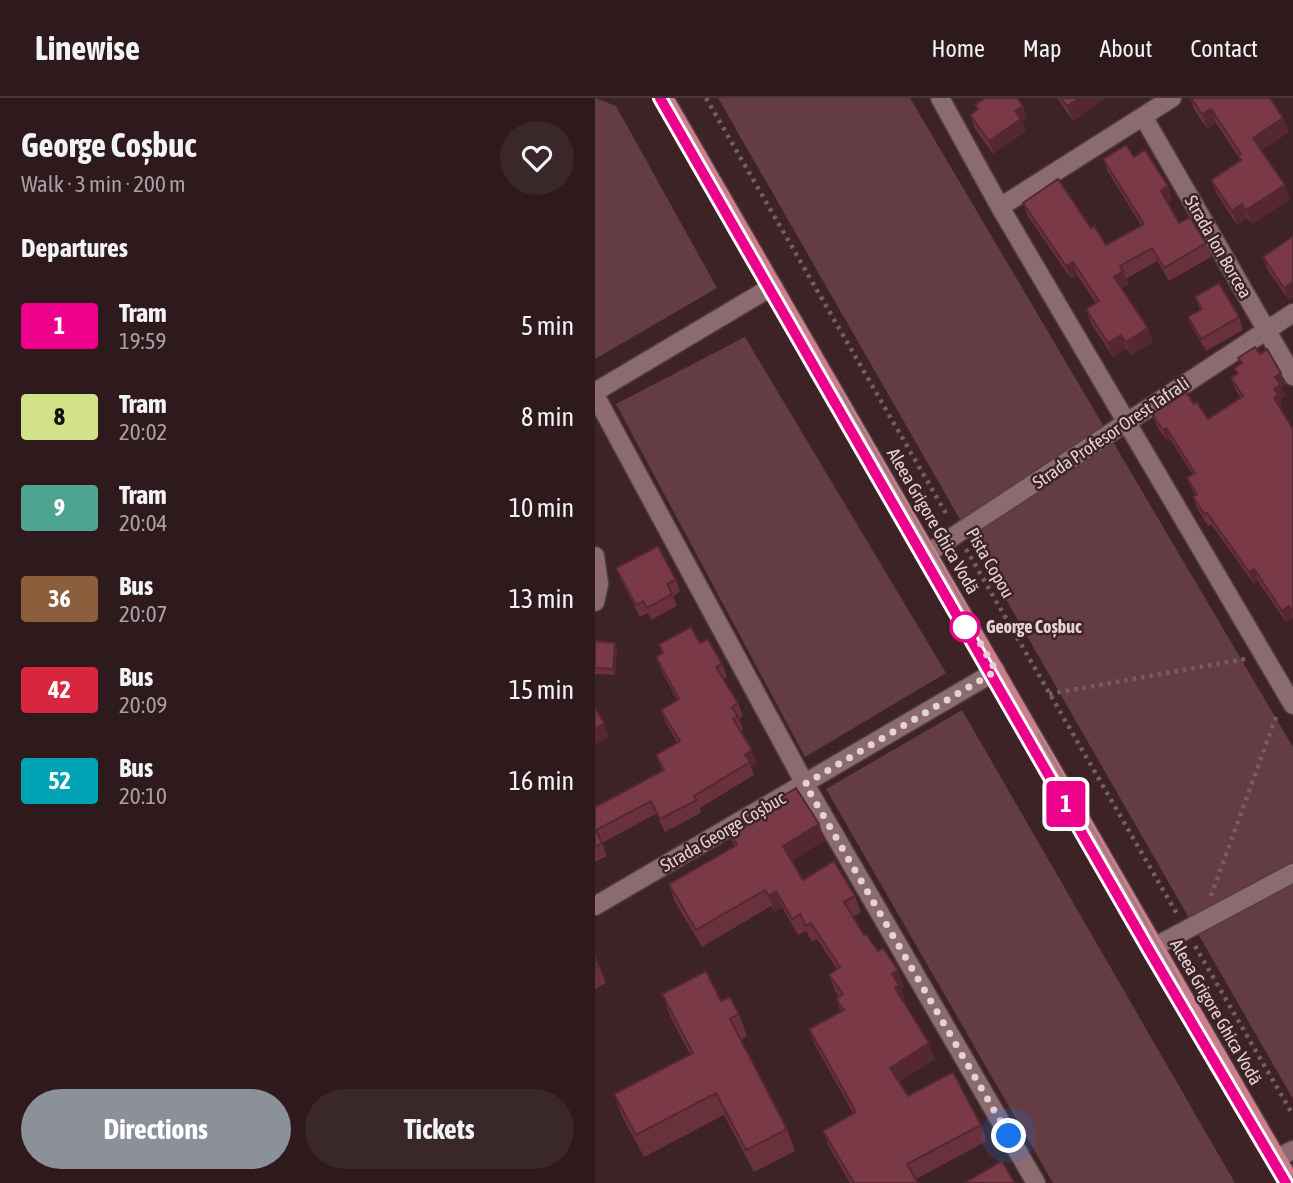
<!DOCTYPE html>
<meta charset="utf-8">
<style>
body{margin:0;font-family:"Asap Condensed",sans-serif;background:#3a2729;color:#f1f3f6;height:100vh;display:flex;flex-direction:column;font-size:26px;white-space:nowrap}
*{box-sizing:border-box;margin:0}
p{font-size:23px;color:#a7a1a3}
.icon{flex:none;width:38px;height:38px;fill:none;stroke:currentColor;stroke-width:2;stroke-linecap:round;stroke-linejoin:round}
.map{position:relative;flex:1;overflow:hidden}
.panel{display:flex;flex-direction:column;background:#2e1a1c;width:595px}
.panel>*{flex:none}
.badge{padding:0 14px;border-radius:5px;font-size:24px;line-height:46px}
.you{position:absolute;width:35px;height:35px;margin:-18px;border:5px solid #fff;border-radius:50%;background:#1a73e8;box-shadow:0 0 0 10px #1a73e833}
.map>.badge{position:absolute;translate:-50% -50%;box-shadow:0 0 0 4px #fff}
h2{padding:0 21px;font-size:26px;line-height:63px}
.round{display:grid;place-items:center;flex:none;width:74px;height:74px;border-radius:37px;background:#3a2729}
.overview{display:flex;align-items:center;justify-content:space-between;height:119px;padding:0 21px}
h1{font-size:33px;font-weight:700;line-height:52px}
.primary-button{display:flex;gap:14px;margin-top:auto;padding:14px 21px}
.primary-button a{flex:1;height:80px;border-radius:42px;background:#8c9099;color:#fff;font-size:28px;font-weight:700;line-height:80px;text-align:center}
.primary-button a+a{background:#3a2729;color:#f1f3f6}
ul{padding:0;list-style:none}
li{display:flex;align-items:center;gap:21px;height:91px;padding:0 21px}
li div{flex:1}
li b{display:block;font-size:26px}
li em{font-style:normal}
li .badge{min-width:77px;font-weight:700;text-align:center}
header{display:flex;align-items:center;gap:42px;box-sizing:border-box;height:98px;padding:0 35px;background:#2e1a1c;border-bottom:2px solid #49383b}
header strong{font-size:33px}
nav{display:flex;gap:38px;margin-inline-start:auto;font-size:24px}
main{display:flex;flex:1;min-height:0}
.map>svg:first-child{display:block}
</style>
<header>
<strong>Linewise</strong>
<nav><a>Home</a><a>Map</a><a>About</a><a>Contact</a></nav>
</header>
<main>
<section class="panel">
<div class="overview"><div><h1>George Coșbuc</h1><p>Walk · 3 min · 200 m</p></div><a class="round"><svg class="icon" aria-label="heart" viewBox="0 0 24 24"><path d="M12 20l-8-8c-3-5 5-10 8-4 3-6 11-1 8 4z"/></svg></a></div>
<h2>Departures</h2>
<ul>
<li><span class="badge" style="background:#ec008c;color:#fff">1</span><div><b>Tram</b><p>19:59</p></div><em>5 min</em></li>
<li><span class="badge" style="background:#d2e288;color:#111">8</span><div><b>Tram</b><p>20:02</p></div><em>8 min</em></li>
<li><span class="badge" style="background:#4ea391;color:#fff">9</span><div><b>Tram</b><p>20:04</p></div><em>10 min</em></li>
<li><span class="badge" style="background:#8b5e3c;color:#fff">36</span><div><b>Bus</b><p>20:07</p></div><em>13 min</em></li>
<li><span class="badge" style="background:#d7263d;color:#fff">42</span><div><b>Bus</b><p>20:09</p></div><em>15 min</em></li>
<li><span class="badge" style="background:#00a3b4;color:#fff">52</span><div><b>Bus</b><p>20:10</p></div><em>16 min</em></li>
</ul>
<div class="primary-button"><a>Directions</a><a>Tickets</a></div>
</section>
<div class="map">
<svg width="698" height="1085" viewBox="0 0 698 1085">
<rect width="100%" height="100%" fill="#3d2226"/>
<path fill="#643c43" d="M0,0L21,8L122,190L0,261Z
M123,0H315L698,649V1001Z
M150,239L351,575L210,659L21,306Z
M367,612L640,1085H458L231,691Z"/>
<g fill="none" stroke-linecap="round" stroke-linejoin="round">
<defs>
<path id="minor" d="M345,0L405,109L698,607
M549,20L698,278
M405,109L577,0
M0,294L178,188
M0,297L210,686L441,1085
M333,455L698,215
M0,458L4,486L0,504
M0,808L401,573
M559,849L698,775
M682,1060L698,1052"/>
<path id="major" d="M69,0L696,1085"/>
</defs>
<use href="#minor" stroke="#543e42" stroke-width="21"/>
<use href="#major" stroke="#543e42" stroke-width="21"/>
<path stroke="#755d61" stroke-width="4.5" stroke-dasharray="3.5 5" stroke-linecap="butt" d="M111,0L353,419
M371,451L582,816
M454,596L650,561
M616,798L681,619
M600,848L698,1017"/>
<use href="#minor" stroke="#8c6b70" stroke-width="18"/>
<use href="#major" stroke="#cc7e8c" stroke-width="18"/>
<path stroke="#947d80" stroke-width="2" d="M65,0L554,852L691,1085
M245,293L375,518
M443,636L585,885"/>
</g>
<path fill="#68313c" d="M388,0H422L432,20L427,24L431,33L398,56L379,29L375,17L382,11L380,7L388,1Z
M462,0H511L478,23Z
M595,0H675L688,20L694,34L667,52L695,101L657,126L652,120L642,127L622,96L616,82L645,63L643,58L621,25L612,31L599,11Z
M539,59L577,102L572,105L584,125L611,145L616,159L574,183L562,163L531,181L533,186L527,190L553,230L558,244L536,257L531,250L518,259L496,225L491,211L501,205L482,177L476,181L433,118L428,105L496,130L511,147L546,127L513,74L508,61Z
M698,138V199L694,202L672,171L668,159Z
M600,199L644,219L648,232L611,253L598,231L593,219L605,212Z
M665,256L691,286L687,289L690,298L685,302L687,309L685,310L698,331V520L691,524L663,483L659,486L616,426L613,428L602,410L598,399L600,397L597,392L592,380L598,377L575,341L572,343L562,328L557,316L599,306L613,321L646,300L640,291L636,280L641,276L639,270L645,266L643,260Z
M21,470L81,482L85,494L78,498L82,508L56,522L53,515L45,519L26,482Z
M0,543L20,545L22,551L20,577L0,576Z
M105,545L127,566L132,579L128,581L143,605L148,618L144,621L148,632L145,633L162,665L156,669L159,677L105,710L106,715L70,734L61,716L7,745L12,758L0,764V709L67,673L61,657L82,644L71,625L66,612L82,602L66,572L61,559L67,556L64,546Z
M224,726L230,742L196,763L208,782L260,798L266,814L258,819L269,837L309,888L306,891L310,903L309,904L340,961L304,984L313,998L386,1027L392,1043L321,1081L323,1085H255L234,1049L228,1033L258,1015L220,947L214,931L246,914L241,901L244,899L240,893L234,877L242,871L222,841L217,844L211,833L203,837L187,809L180,814L176,808L107,849L79,802L74,786L139,748L133,732Z
M0,860L4,867L11,885L0,891Z
M67,896L126,903L144,916L152,938L146,942L192,1031L200,1053L159,1074L129,1017L49,1059L27,1018L19,996L95,956L75,918Z"/>
<path fill="#552831" d="M485,0H511L478,23L472,8Z
M428,8L432,20L427,24L431,33L398,56L394,43L420,13Z
M616,11L621,25L612,31L607,16Z
M688,20L694,34L663,54L658,40Z
M690,87L695,101L657,126L651,112Z
M573,88L577,102L570,106L566,93Z
M647,106L652,120L642,127L637,113Z
M478,164L482,177L476,181L471,168Z
M528,173L533,186L524,192L519,179Z
M698,184V199L694,202L689,190Z
M553,230L558,244L536,257L531,244Z
M526,237L531,250L518,259L513,245Z
M686,275L691,286L687,289L690,298L685,302L687,309L683,312L679,300V291L680,279Z
M571,330L575,341L572,343L568,332Z
M659,471L663,483L659,486L654,474Z
M694,508L698,520L691,524L687,513Z
M20,545L22,551L20,577L18,571Z
M9,625L14,638L0,647V631Z
M157,652L162,665L156,669L150,657Z
M224,726L230,742L194,765L188,748Z
M181,793L187,809L180,814L174,798Z
M303,872L309,888L306,891L310,903L306,906L300,890L297,876Z
M334,945L340,961L301,986L295,970Z"/>
<path fill="#793946" stroke="#552831" stroke-width="2" d="M390,0H422L428,8L420,13L426,21L394,43L375,17L383,11L380,7Z
M466,0H485L472,8Z
M596,0H675L688,20L658,40L690,87L651,112L647,106L637,113L616,82L646,62L643,58L646,56L616,11L607,16Z
M531,47L539,59L550,52L573,88L566,93L584,125L595,119L611,145L569,170L557,150L525,168L528,173L519,179L553,230L531,244L526,237L513,245L491,211L504,203L478,164L471,168L428,105L463,81L496,130L499,128L511,147L549,126L508,61Z
M698,138V184L689,190L668,159Z
M624,185L644,219L606,241L593,219L607,211L600,199Z
M660,249L665,256L672,251L686,275L680,279L686,286L679,291L683,297L679,300L698,331V514L694,508L687,513L659,471L654,474L612,415L609,416L598,399L602,396L592,380L600,375L571,330L568,332L557,316L591,294L599,306L602,304L613,321L648,298L636,280L643,275L639,270L647,265L643,260Z
M63,448L81,482L72,486L77,496L52,510L48,503L41,507L21,470Z
M96,529L105,545L113,541L127,566L121,569L143,605L137,609L143,619L138,621L157,652L150,657L155,664L99,698L102,702L65,721L56,703L1,732L7,745L0,749V709L69,672L61,657L85,643L66,612L84,601L61,559L68,555L64,546Z
M0,543L20,545L18,571L0,570Z
M0,610L9,625L0,631Z
M201,690L224,726L188,748L208,782L239,763L260,798L249,804L269,837L271,836L283,853L288,850L303,872L297,876L304,887L300,890L334,945L295,970L313,998L358,974L386,1027L312,1066L323,1085H259L228,1033L261,1014L214,931L249,912L241,901L248,896L234,877L245,869L216,825L211,828L205,816L197,821L181,793L174,798L170,792L101,832L74,786L142,747L133,732Z
M0,860L4,867L0,870Z
M111,873L126,903L135,899L144,916L135,921L192,1031L151,1052L121,995L41,1037L19,996L98,955L67,896Z
M407,1063L420,1085H369Z"/>
<g fill="none" stroke-linecap="round" stroke-linejoin="round">
<defs>
<path id="line" d="M65,0L554,852L691,1085"/>
</defs>
<use href="#line" stroke="#fff" stroke-width="16"/>
<use href="#line" stroke="#ec008c" stroke-width="10"/>
<path stroke="#e4d2d4" stroke-width="7" stroke-dasharray="0 12.6" d="M370,529H376L401,573L210,686L414,1038"/>
</g>
<circle fill="#fff" stroke="#ec008c" stroke-width="3.5" cx="370" cy="529" r="14"/>
<g text-anchor="middle" stroke-width="5" stroke-linejoin="round" paint-order="stroke">
<g font-size="18" fill="#e4d2d4" stroke="#3d2226">
<text transform="translate(623 149) rotate(60)" y="6">Strada Ion Borcea</text>
<text transform="translate(516 335) rotate(-34)" y="6">Strada Profesor Orest Tafrali</text>
<text transform="translate(338 423) rotate(60)" y="6">Aleea Grigore Ghica Vodă</text>
<text transform="translate(395 465) rotate(60)" y="6">Pista Copou</text>
<text transform="translate(128 734) rotate(-30)" y="6">Strada George Coșbuc</text>
<text transform="translate(621 914) rotate(60)" y="6">Aleea Grigore Ghica Vodă</text>
</g>
<g font-size="18" font-weight="bold" fill="#e4d2d4" stroke="#3d2226" text-anchor="start">
<text x="391" y="535">George Coșbuc</text>
</g>
</g>
</svg>
<div class="you" style="left:414px;top:1038px"></div>
<b class="badge" style="left:471px;top:706px;background:#ec008c;color:#fff">1</b>
</div>
</main>
